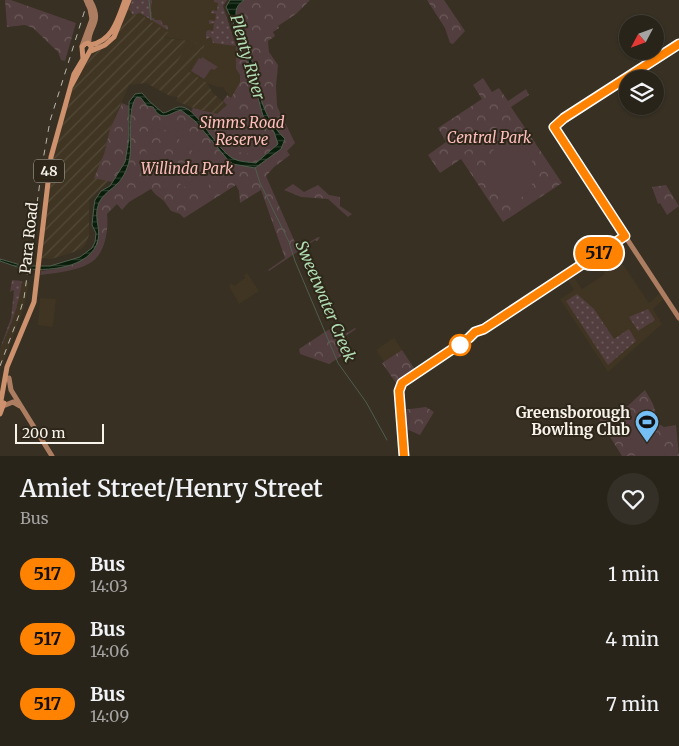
<!DOCTYPE html>
<style>
body{margin:0;font-family:Merriweather,serif;background:#353027;color:#f1f3f6;height:100vh;display:flex;flex-direction:column;font-size:19px;white-space:nowrap}
*{box-sizing:border-box;margin:0}
p{font-size:16px;color:#a5a4a2}
.icon{flex:none;width:28px;height:28px;fill:none;stroke:currentColor;stroke-width:2;stroke-linecap:round;stroke-linejoin:round}
.map{position:relative;height:456px;overflow:hidden}
.drawer{display:flex;flex-direction:column;background:#29241a;flex:1}
.drawer>*{flex:none}
.badge{padding:0 10px;border-radius:16px;font-size:18px;line-height:32px}
.needle{width:32px;rotate:229deg}
.buttons{position:absolute;left:619px;top:15px;display:grid;gap:10px}
.buttons a{display:grid;place-items:center;width:45px;height:45px;border-radius:50%;background:#29241a;box-shadow:0 1px 4px #0004,0 0 0 1px #454139;font-size:25px}
.scale{position:absolute;left:15px;bottom:12px;width:89px;box-sizing:border-box;padding-left:5px;border:2px solid #f7f3ea;border-top:0;font-size:14px;line-height:18px;white-space:nowrap;color:#f7f3ea;-webkit-text-stroke:4px #2d2619;paint-order:stroke}
.map>.badge{position:absolute;translate:-50% -50%;box-shadow:0 0 0 2px #fff}
.round{display:grid;place-items:center;flex:none;width:52px;height:52px;border-radius:26px;background:#353027}
.summary{display:flex;align-items:center;justify-content:space-between;height:85px;padding:0 20px}
h1{font-size:24px;font-weight:600;line-height:38px}
ul{padding:0;list-style:none}
li{display:flex;align-items:center;gap:15px;height:65px;padding:0 20px}
li div{flex:1}
li b{display:block;font-size:19px}
li em{font-style:normal}
li .badge{min-width:55px;font-weight:700;text-align:center}
.map>svg:first-child{display:block}
</style>
<div class="map">
<svg width="679" height="456" viewBox="0 0 679 456">
<defs>
<pattern id="industrial-furrows" width="10" height="10" patternUnits="userSpaceOnUse" patternTransform="scale(1.25)"><rect width="10" height="10" fill="#403522"/><path d="M-1 1l2-2M0 10L10 0M9 11l2-2" fill="none" stroke="#534938"/></pattern>
<pattern id="grass-dots" width="8" height="8" patternUnits="userSpaceOnUse" patternTransform="scale(1.25)"><rect width="8" height="8" fill="#523e3e"/><path d="M2 2h.1M6 6h.1" fill="none" stroke="#6c5a5a" stroke-width="1.8" stroke-linecap="round"/></pattern>
<pattern id="park-crowns" width="20" height="18" patternUnits="userSpaceOnUse" patternTransform="scale(1.25)"><rect width="20" height="18" fill="#523e3e"/><path d="M2 6a3 3 0 1 1 6 0M12 15a3 3 0 1 1 6 0" fill="none" stroke="#6c5a5a"/></pattern>
<pattern id="water-rules" width="6" height="5" patternUnits="userSpaceOnUse" patternTransform="scale(1.25)"><rect width="6" height="5" fill="#081d0a"/><path d="M0 2.5h6" fill="none" stroke="#2d3e2e"/></pattern>
</defs>
<rect width="100%" height="100%" fill="#373023"/>
<path fill="#403522" d="M134,0H227L223,6L237,50L236,69L240,75V82L231,99L223,87H217L207,83L188,71L201,49L203,50L196,42L181,67L176,64L190,41L164,37L167,32L134,11Z
M600,254L611,270L622,263L649,303L660,293L664,299L653,309L662,324L608,372L560,299L574,290L566,277L571,273L582,289L605,274L595,258Z
M247,273L259,291L239,304L229,286L231,283L234,286L245,278L244,275Z
M22,281L29,282L24,308L0,371V349L17,306Z
M40,298L56,299L53,327L38,325Z
M394,338L402,350L384,362L376,350Z"/>
<path fill="url(#industrial-furrows)" d="M129,7L133,15L139,14L168,32L164,37L165,38L190,41L176,64L181,67L196,42L204,43V51L201,49L188,71L207,83L213,93L227,105L217,115L202,110L201,111L176,101L178,97L170,96L146,83L129,85L110,129L104,154L95,177L109,181L89,200V235L86,244L81,249L71,253L51,259L41,258L53,159L58,136L72,90L93,52L115,38Z"/>
<path fill="url(#grass-dots)" d="M132,0H152L151,8L152,18H154L155,20H161L163,25H167L168,30L140,13L133,15L129,9Z
M214,0H227L223,6L236,46L213,43L211,37L206,39V32L208,30L213,31L214,23L209,24V20L215,21L216,14L211,13L212,10L217,11L218,3L214,2Z
M12,280L22,281C19,305 11,326 0,349L11,318L14,291L13,290L10,292Z
M577,294L594,309L614,339L629,329L636,341L608,365L566,301Z
M648,309L655,320L638,331L629,317Z"/>
<path fill="url(#park-crowns)" d="M5,0H11L76,23L65,61L61,60L58,52L33,28L25,25L7,27Z
M237,0H310L296,14L278,26L279,28L273,32L275,36L268,41L269,52L278,65L276,86L277,106L295,143L287,151L290,155L274,167L266,176L298,249L318,237H320L317,241L315,240L269,271L268,270L285,258L261,190L240,203L239,191L236,185L184,218L180,214L171,211L164,201L155,194L151,189L129,202L122,210L117,204L107,214C109,229 105,255 90,263C77,271 55,273 40,275L41,271C61,269 99,262 98,234C98,223 95,214 99,203C102,194 111,190 117,183L94,178L104,154L110,129L122,103L131,107L133,99L139,94L164,114L179,108L190,114L193,108L217,114L227,105L223,101L227,95L231,98L240,82V75L236,69V46L246,47L234,19Z
M427,0H444L465,31L453,44L450,43L445,28Z
M483,78L492,92L499,88L508,101L526,89L529,95L511,107L562,183L503,222L461,159L440,173L428,155L446,142L438,128L482,99L473,85Z
M293,184L304,192L318,185L329,195L340,197V206L352,214L348,217L328,199L301,197L284,190Z
M666,185L679,206L667,215L660,203L658,204L652,187Z
M331,328L336,340L355,328L356,329L337,342L343,355L329,364L300,354L299,349Z
M402,350L416,371L412,374L411,371L406,375V378L396,383L382,363Z
M645,390L653,404L659,424L664,427L676,425L679,456H622L597,416L598,412L601,409L610,422Z
M426,407L434,412L420,435L404,428L402,410Z"/>
<path fill="#523e3e" fill-rule="evenodd" d="M202,57L218,67L214,70L211,69L204,79L191,71L199,58L201,59Z
M234,113C289,120 261,175 227,144C221,139 216,132 217,124C218,115 226,113 234,113Z
M459,121L475,145L461,154L446,130Z
M162,125L172,127L214,164L213,166C215,173 214,179 209,185C205,190 198,192 191,190C183,188 154,164 149,157C140,143 146,127 162,125ZM163,129L172,133L206,163L209,168V175L204,171L205,169L199,173L195,171L194,172L197,175L189,184L150,150L149,144L151,136L156,131Z
M508,141C523,140 532,155 534,169C535,177 533,185 528,191C502,224 461,157 508,141Z
M646,421L667,454L664,456H643L641,454L633,456L639,452L627,433Z"/>
<path fill="url(#water-rules)" stroke="#505d4d" d="M230,0H244C239,4 236,7 236,13C235,25 245,35 248,46C259,82 256,110 285,139L281,149L255,168L233,164L228,160L195,121L181,110C169,113 162,123 153,107L147,106L141,98L137,97C127,106 132,142 130,156C129,165 124,178 117,184C111,190 103,194 99,203C93,217 101,228 98,240C91,269 45,272 22,268C15,267 7,263 0,261V259L24,266H50L80,257L92,248L95,242L96,233L92,225L94,206L95,200L101,191L110,186L125,162L129,138V102L135,94L142,93L149,101L163,113C170,112 175,106 182,107C198,109 216,150 234,159C240,162 249,162 256,163L278,144L274,132L263,116L244,46L226,7Z"/>
<g fill="none" stroke-linecap="round" stroke-linejoin="round">
<path stroke="#505d4d" stroke-width="1" d="M149,0L151,20
M255,167L260,183L289,242L295,261L338,363L366,402L387,440"/>
<path stroke="#ad7d61" stroke-width="5" d="M89,44C87,26 104,24 90,0
M679,44L552,125L679,318
M82,46L92,19
M477,332L625,236
M9,378L11,390L52,456
M3,406L13,402L20,406
M404,456L399,394L400,385L475,336"/>
<path stroke="#ce916d" stroke-width="5" d="M90,45C113,41 118,19 125,0
M91,51L105,45L114,37L129,0
M0,406L7,367L34,302L51,157L74,74L83,59L82,47L85,44L88,43L91,46V49L71,86
M0,414L4,403"/>
<path stroke="#bbb6ac" stroke-width="1" stroke-dasharray="6 6" stroke-linecap="butt" d="M0,366L19,315L24,298L43,160L50,121L88,0"/>
<path stroke="#ad7d61" stroke-width="5" d="M86,0L90,9L92,19"/>
</g>
<g fill="none" stroke-linecap="round" stroke-linejoin="round">
<defs>
<path id="line" d="M404,456L399,391L402,383L469,338L475,332L484,329L625,236L554,127L564,118L679,44"/>
</defs>
<use href="#line" stroke="#fff" stroke-width="11"/>
<use href="#line" stroke="#ff8200" stroke-width="8"/>
</g>
<defs>
<symbol id="stadium-pin" viewBox="-11 -11 22 30"><path d="M0 17L-7.5 6A9.5 9.5 0 1 1 7.5 6Z" fill="#74c0f6" stroke="#2d2619"/><path d="M0-5a6.5 5 0 1 0 0 10a6.5 5 0 1 0 0-10ZM-3.5-1.8h7v3.6h-7Z" fill="#111"/></symbol>
</defs>
<g fill-rule="evenodd">
<use href="#stadium-pin" x="633" y="408" width="28" height="38"/>
</g>
<circle fill="#fff" stroke="#ff8200" stroke-width="2.5" cx="460" cy="345" r="10"/>
<g text-anchor="middle" stroke-width="4" stroke-linejoin="round" paint-order="stroke">
<rect fill="#2d2619" stroke="#bab6ab" stroke-width="1" x="34" y="159.5" width="30" height="23" rx="4"/>
<g font-size="14" font-weight="bold" fill="#f7f3ea">
<text x="49" y="176">48</text>
</g>
<g font-size="15" font-style="italic" fill="#ffbebd" stroke="#2d2619">
<text x="242" y="128">Simms Road<tspan x="242" dy="17">Reserve</tspan></text>
<text x="489" y="143">Central Park</text>
<text x="187" y="174">Willinda Park</text>
</g>
<g font-size="15" fill="#f7f3ea" stroke="#2d2619">
<text transform="translate(29 238) rotate(-84)" y="5">Para Road</text>
</g>
<g font-size="15" font-weight="bold" fill="#f7f3ea" stroke="#2d2619" text-anchor="end">
<text x="630" y="418">Greensborough<tspan x="630" dy="17">Bowling Club</tspan></text>
</g>
<g font-size="16" font-style="italic" fill="#b1deb3" stroke="#2d2619">
<text transform="translate(248 57) rotate(74)" y="6">Plenty River</text>
<text transform="translate(326 301) rotate(67)" y="6">Sweetwater Creek</text>
</g>
</g>
</svg>
<div class="buttons">
<a><svg class="needle" viewBox="-14 -14 28 28"><path d="M0-13l5 13h-10z" fill="#e53935"/><path d="M0 13l5-13h-10z" fill="#a5a4a2"/></svg></a>
<a><svg class="icon" aria-label="layers" viewBox="0 0 24 24"><path d="M12 4l9 5-9 5-9-5zM3 14l9 5 9-5"/></svg></a>
</div>
<div class="scale">200 m</div>
<b class="badge" style="left:599px;top:253px;background:#ff8200;color:#111">517</b>
</div>
<section class="drawer">
<div class="summary"><div><h1>Amiet Street/Henry Street</h1><p>Bus</p></div><a class="round"><svg class="icon" aria-label="heart" viewBox="0 0 24 24"><path d="M12 20l-8-8c-3-5 5-10 8-4 3-6 11-1 8 4z"/></svg></a></div>
<ul>
<li><span class="badge" style="background:#ff8200;color:#111">517</span><div><b>Bus</b><p>14:03</p></div><em>1 min</em></li>
<li><span class="badge" style="background:#ff8200;color:#111">517</span><div><b>Bus</b><p>14:06</p></div><em>4 min</em></li>
<li><span class="badge" style="background:#ff8200;color:#111">517</span><div><b>Bus</b><p>14:09</p></div><em>7 min</em></li>
</ul>
</section>
